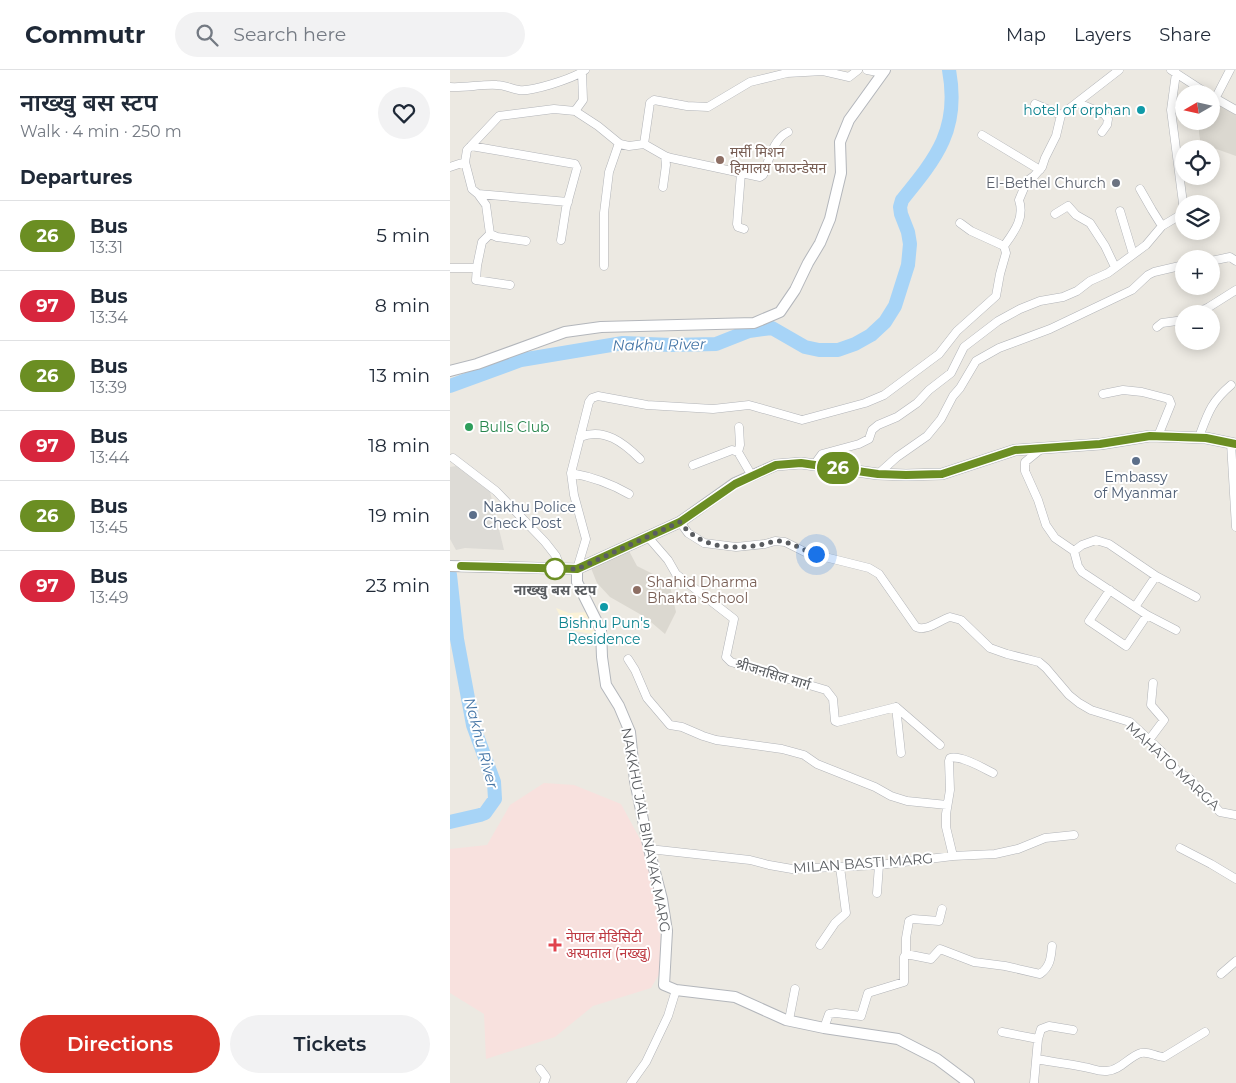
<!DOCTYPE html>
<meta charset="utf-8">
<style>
body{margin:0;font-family:Montserrat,"Noto Sans Devanagari",sans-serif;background:#f2f2f3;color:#1f2937;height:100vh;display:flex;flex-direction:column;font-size:19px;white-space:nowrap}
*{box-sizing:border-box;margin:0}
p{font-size:16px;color:#747a83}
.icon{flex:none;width:28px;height:28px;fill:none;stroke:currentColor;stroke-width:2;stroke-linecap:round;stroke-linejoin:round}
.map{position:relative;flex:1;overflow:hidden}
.panel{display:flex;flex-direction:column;background:#fff;width:450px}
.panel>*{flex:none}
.badge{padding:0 10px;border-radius:16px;font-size:18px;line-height:32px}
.needle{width:32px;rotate:261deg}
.buttons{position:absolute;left:725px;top:15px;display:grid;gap:10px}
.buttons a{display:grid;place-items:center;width:45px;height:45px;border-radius:50%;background:#fff;box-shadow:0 2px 12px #0003;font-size:25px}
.you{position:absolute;width:25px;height:25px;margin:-12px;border:4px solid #fff;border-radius:50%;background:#1a73e8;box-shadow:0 0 0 8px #1a73e833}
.map>.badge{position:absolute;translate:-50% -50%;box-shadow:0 0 0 2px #fff}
h2{padding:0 20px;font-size:19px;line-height:45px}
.round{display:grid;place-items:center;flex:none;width:52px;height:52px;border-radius:26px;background:#f2f2f3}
.headline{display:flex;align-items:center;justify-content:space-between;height:85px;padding:0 20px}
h1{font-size:24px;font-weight:600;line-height:38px}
.action{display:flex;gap:10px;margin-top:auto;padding:10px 20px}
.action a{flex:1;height:58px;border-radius:30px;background:#d93025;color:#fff;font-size:20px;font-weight:600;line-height:58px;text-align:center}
.action a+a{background:#f2f2f3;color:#1f2937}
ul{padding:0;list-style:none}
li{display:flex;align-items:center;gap:15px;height:70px;padding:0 20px;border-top:1px solid #e0e1e3}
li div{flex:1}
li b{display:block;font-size:19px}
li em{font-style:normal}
li .badge{min-width:55px;font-weight:700;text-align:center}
header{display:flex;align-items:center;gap:30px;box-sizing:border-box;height:70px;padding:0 25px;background:#fff;border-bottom:1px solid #e0e1e3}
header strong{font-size:24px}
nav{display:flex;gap:28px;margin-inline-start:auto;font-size:18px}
.search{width:350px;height:45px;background:#f2f2f3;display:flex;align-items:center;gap:12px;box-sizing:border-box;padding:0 18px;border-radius:28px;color:#747a83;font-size:19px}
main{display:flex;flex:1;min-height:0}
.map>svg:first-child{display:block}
</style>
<header>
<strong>Commutr</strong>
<div class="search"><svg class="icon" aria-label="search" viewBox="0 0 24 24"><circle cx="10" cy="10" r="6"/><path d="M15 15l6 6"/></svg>Search here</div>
<nav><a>Map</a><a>Layers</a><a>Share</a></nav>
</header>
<main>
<section class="panel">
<div class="headline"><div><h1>नाख्खु बस स्टप</h1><p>Walk · 4 min · 250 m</p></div><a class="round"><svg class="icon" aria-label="heart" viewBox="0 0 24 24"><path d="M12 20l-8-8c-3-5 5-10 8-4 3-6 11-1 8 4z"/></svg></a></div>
<h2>Departures</h2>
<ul>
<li><span class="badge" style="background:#6b8e23;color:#fff">26</span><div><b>Bus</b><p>13:31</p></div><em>5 min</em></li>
<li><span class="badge" style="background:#d7263d;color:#fff">97</span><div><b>Bus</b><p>13:34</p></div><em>8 min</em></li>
<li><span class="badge" style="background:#6b8e23;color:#fff">26</span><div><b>Bus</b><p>13:39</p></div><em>13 min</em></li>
<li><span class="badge" style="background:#d7263d;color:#fff">97</span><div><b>Bus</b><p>13:44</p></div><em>18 min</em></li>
<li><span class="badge" style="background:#6b8e23;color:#fff">26</span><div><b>Bus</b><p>13:45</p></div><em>19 min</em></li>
<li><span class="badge" style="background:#d7263d;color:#fff">97</span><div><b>Bus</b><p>13:49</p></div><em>23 min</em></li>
</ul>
<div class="action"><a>Directions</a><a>Tickets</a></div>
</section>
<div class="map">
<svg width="786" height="1013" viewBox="0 0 786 1013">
<rect width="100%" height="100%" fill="#ece9e2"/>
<path fill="#faf2d8" d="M106,538L119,543L139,542L146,557V567L141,564L125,561L114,554Z"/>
<path fill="#dddbd6" d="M6,396L40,422L54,480L15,478L6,480L0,469V397Z"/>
<path fill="#dbd8d0" d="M761,31L786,44V86L758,76H751L749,63V51H761Z
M178,479L187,496L219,512L226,542L215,564L195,547L160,527L147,513L141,498Z"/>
<path fill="#f8e1de" d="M94,713L124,715L171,734L197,782L205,814L210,849L211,901L201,918L143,936L105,967L36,989L34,944L0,923V779L37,775L60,735Z"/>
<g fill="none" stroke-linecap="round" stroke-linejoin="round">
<path stroke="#a7d4f7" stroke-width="14" d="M0,316L71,290L173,273L221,275L266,274L299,261L322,258L355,277L369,280H388L405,274L421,265L435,252L445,236L458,195L460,174L458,162L451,144L450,137L452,130C487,87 510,59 499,0
M0,505L7,569L23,655L44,712L45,729L35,743L30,745L0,752"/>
<defs>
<path id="street" d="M417,0L433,3
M721,0L758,24
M0,17C16,18 31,14 47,15C55,15 61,19 69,20C81,22 121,9 132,2
M763,27L786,40
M765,29L780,0
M628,33L654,44L658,49L657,55L652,62
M585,34L611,45
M125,41L133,30L132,2L135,0
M532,65L590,100
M194,74L215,86L221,88L310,107L313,105C319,91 323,69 338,62
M21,76L125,94L127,98L116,138L111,170
M15,92L22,119L28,124L118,132
M0,97L15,92L17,80L49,46L104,39L125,41L148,56L170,74L179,76L194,74L200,33L204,30L237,36L258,37L300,12L337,3L373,1L399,7L408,0
M291,103L287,154L288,157L294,159
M213,117L216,95L215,86
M690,119L702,140L712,156
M670,141L683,184
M605,144L618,136L626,145L640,153L655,176L665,197
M510,153L521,161L554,176
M40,164L47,167L76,171
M761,191L780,187L786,191
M27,196L26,210L60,215
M154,196V143L159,102L169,73
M0,198H24L27,196L32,172L40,164L36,135L28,124
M744,244L759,237L786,220
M707,257L712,253L734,250
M653,324L673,320L692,322L719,329L721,334L708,366
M130,367C154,357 174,373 190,389
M749,367C758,343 761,332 781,315
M781,373L786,457
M591,379L575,392V401L588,430L596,455L605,468L624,481L628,496L632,502L697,545L726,560
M288,382L290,375L289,357
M3,388L46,421L95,472L106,486L111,499
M243,395L282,380L288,382L302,406
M364,395L372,384L409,374L419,369L422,360L428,355L447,347L467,333L479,320L501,303L514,277L548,251L570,239L590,231L613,227L627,221L640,211L658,203L696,175L712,156L732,144L734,141L721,40L726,3
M121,403C143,407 160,413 179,424
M428,404L447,387L477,366L491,349L503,326L510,318L526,291L549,278L600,259L682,220L698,205L704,202L734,195
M230,452L238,463L254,473L286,477L315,474L325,471L335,472L355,482L419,498L429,504L466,557C476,562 490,550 500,547L511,550L540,578L557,584L589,592L596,598L619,625L629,633L641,640L680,652L712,682L728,702L740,709L770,742L786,745
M198,467L218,490L226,504L284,549L276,587L281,592L376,620L383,629L385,651L387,652L446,637L490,675
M624,481L632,475L646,470L659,474L706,506L746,527
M127,499L136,469L124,425L121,403L139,332L142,328L148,326L197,335L263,339L299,335L352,350L415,333L434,325L489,284L507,261L546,226L550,204L556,183L554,176C564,162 575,148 569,130L577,111L584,106L592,97L595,88L606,66L611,45L669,0
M660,520L639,551L676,576L697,545
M685,537L706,506
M178,589L185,600L197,628L220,655L232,657L253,666L266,670L332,679L354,685L367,694L425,717L441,726L457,731L497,735
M446,637L451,683
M699,670L714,650L701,635L703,613
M730,778L761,794L786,809
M199,779L300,790L319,795L342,799L429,795L503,786L545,784L568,779L595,768L624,765
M503,786L496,757V744L500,720L499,691L500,688C511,685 533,698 543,703
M427,823L429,795
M370,875L385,853L396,843L390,797
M456,884V868L459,851L463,849L489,851L492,839
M771,904L786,891
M339,950L345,919
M374,958L379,944L386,943L411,946L418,923L454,912V887L456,884L481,889L490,879L524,892L555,896L590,904C600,897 601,888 602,876
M552,962L588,969
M587,989C602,992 618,994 634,997C642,998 648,1002 657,1001C671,1000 678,987 691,983C699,981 706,987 714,987L755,962
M90,999L96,1007L94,1013
M181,1013L196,992L218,946L226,920
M584,1013L588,969L591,959L599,956L623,960"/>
<path id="secondary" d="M0,301L27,294L115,262L151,257L304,253L330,242L345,220L358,193L370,173L380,149L391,103L390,72L399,50L435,0
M0,496L127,499L230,452L285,413L326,395L351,393L428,404L456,405L492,404L565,380L651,374L700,366L756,368L786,374
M127,499V512L151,560L152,587L156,615L169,636L180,662L185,711L199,779L212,829L217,861L214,915L226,920L285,927L336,950L374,958L448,969L487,989L519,1013"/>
</defs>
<use href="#street" stroke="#b2b4b8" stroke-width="9"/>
<use href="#secondary" stroke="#b3b6bb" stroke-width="12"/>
<use href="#street" stroke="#fff" stroke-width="8"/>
<use href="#secondary" stroke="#fff" stroke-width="10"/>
</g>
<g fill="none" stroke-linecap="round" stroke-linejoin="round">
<defs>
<path id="line" d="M11,496L127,499L230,452L285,414L326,395L351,393L428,404L456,405L492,404L565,380L650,374L700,366L756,368L786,374"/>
</defs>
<use href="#line" stroke="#fff" stroke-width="11"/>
<use href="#line" stroke="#6b8e23" stroke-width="8"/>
<path stroke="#5a5d61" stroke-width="5" stroke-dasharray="0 9" d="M105,499H127L230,452C250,479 283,480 315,474C318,474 322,471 326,471C339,470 353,481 366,484"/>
</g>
<g fill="#0f9aa8" stroke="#fff" stroke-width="2">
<circle cx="691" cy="40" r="5"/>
<circle cx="154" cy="537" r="5"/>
</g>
<g fill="#8d6e63" stroke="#fff" stroke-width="2">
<circle cx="270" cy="90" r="5"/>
<circle cx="187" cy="520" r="5"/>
</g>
<circle fill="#6b7280" stroke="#fff" stroke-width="2" cx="666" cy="113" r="5"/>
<circle fill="#2e9e5b" stroke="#fff" stroke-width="2" cx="19" cy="357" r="5"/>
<g fill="#5c6f8a" stroke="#fff" stroke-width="2">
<circle cx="686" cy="391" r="5"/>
<circle cx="23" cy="445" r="5"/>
</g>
<circle fill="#fff" stroke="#6b8e23" stroke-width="2.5" cx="105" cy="499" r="10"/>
<path fill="#e0444e" stroke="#fff" stroke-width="2" d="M102.5 867.5h5v5h5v5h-5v5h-5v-5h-5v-5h5z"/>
<g text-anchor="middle" stroke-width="4" stroke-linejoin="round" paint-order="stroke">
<g font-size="14" fill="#0d838f" stroke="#fff" text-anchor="end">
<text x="681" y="45">hotel of orphan</text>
<text x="154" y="558" text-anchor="middle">Bishnu Pun's<tspan x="154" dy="16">Residence</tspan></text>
</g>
<g font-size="14" fill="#785e54" stroke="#fff" text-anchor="start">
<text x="280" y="87">मर्सी मिशन<tspan x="280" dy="16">हिमालय फाउन्डेसन</tspan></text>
<text x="197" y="517">Shahid Dharma<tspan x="197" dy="16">Bhakta School</tspan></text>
</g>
<g font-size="14" fill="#5b616d" stroke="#fff" text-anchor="end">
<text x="656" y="118">El-Bethel Church</text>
</g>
<g font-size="14" fill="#27864d" stroke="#fff" text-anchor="start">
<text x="29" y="362">Bulls Club</text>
</g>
<g font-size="14" fill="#4e5e75" stroke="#fff">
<text x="686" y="412">Embassy<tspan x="686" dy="16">of Myanmar</tspan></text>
<text x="33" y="442" text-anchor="start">Nakhu Police<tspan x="33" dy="16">Check Post</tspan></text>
</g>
<g font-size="14" font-weight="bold" fill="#5a5d61" stroke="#fff">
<text x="105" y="525">नाख्खु बस स्टप</text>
</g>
<g font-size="14" fill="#5a5d61" stroke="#fff">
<text transform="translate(323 604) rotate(17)" y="5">श्रीजनसिल मार्ग</text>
<text transform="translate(723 696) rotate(43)" y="5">MAHATO MARGA</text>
<text transform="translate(196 760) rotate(79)" y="5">NAKKHU JAL BINAYAK MARG</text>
<text transform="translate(413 793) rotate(-4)" y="5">MILAN BASTI MARG</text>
</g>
<g font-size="14" fill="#be3a42" stroke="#fff" text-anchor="start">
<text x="116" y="872">नेपाल मेडिसिटी<tspan x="116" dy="16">अस्पताल (नख्खु)</tspan></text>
</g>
<g font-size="15" font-style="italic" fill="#4676a6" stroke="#fff">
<text transform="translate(209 275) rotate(-1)" y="5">Nakhu River</text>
<text transform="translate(31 673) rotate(75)" y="5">Nakhu River</text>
</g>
</g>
</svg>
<div class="buttons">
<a><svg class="needle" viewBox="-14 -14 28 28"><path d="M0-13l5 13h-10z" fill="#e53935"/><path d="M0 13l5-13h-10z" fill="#747a83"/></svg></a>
<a><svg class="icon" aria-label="locate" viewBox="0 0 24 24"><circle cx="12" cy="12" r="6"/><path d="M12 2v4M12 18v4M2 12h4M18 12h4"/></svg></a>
<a><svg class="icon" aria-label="layers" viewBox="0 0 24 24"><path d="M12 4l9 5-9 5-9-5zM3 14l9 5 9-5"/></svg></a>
<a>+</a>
<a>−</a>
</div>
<div class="you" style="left:366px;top:484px"></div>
<b class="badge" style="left:388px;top:398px;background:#6b8e23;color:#fff">26</b>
</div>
</main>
